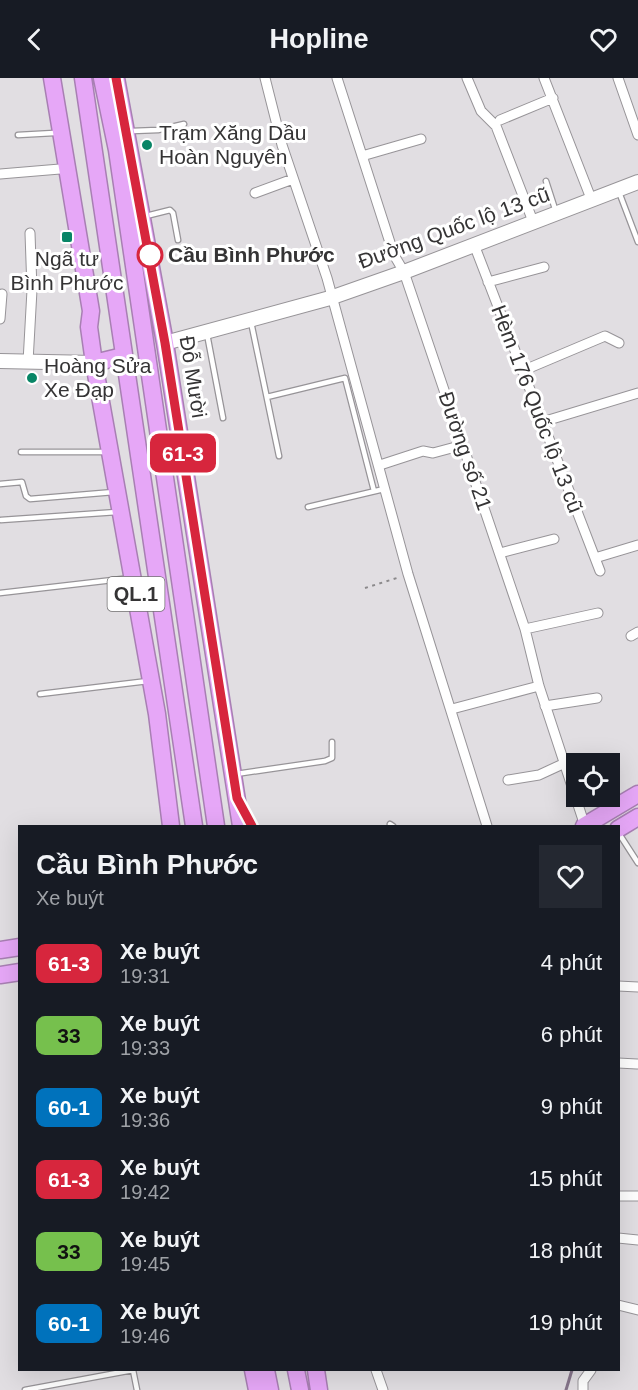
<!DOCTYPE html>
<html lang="vi">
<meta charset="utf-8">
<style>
body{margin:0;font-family:Arial,sans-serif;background:#242831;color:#f1f3f6;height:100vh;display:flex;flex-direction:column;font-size:22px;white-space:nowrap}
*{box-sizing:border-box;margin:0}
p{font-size:20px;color:#9ea1a6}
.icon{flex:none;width:33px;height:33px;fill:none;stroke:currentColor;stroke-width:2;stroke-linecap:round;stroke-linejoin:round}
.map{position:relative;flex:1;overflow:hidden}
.sheet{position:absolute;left:18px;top:747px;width:602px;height:546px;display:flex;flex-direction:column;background:#171b24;border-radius:0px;box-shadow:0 6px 24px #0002}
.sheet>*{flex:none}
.badge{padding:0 12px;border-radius:9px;font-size:21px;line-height:39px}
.buttons{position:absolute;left:566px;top:675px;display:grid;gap:12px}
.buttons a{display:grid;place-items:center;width:54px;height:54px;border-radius:0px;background:#171b24;box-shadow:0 6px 24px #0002;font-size:30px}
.map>.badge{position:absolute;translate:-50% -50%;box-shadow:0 0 0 3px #fff}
.round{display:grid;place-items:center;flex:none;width:63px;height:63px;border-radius:0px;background:#242831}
.head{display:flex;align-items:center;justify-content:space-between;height:102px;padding:0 18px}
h1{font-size:28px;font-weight:700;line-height:45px}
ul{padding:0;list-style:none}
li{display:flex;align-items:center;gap:18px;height:72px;padding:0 18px}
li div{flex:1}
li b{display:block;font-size:22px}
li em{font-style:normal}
li .badge{min-width:66px;font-weight:700;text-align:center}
header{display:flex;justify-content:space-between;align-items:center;height:78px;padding:0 18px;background:#171b24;font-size:27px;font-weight:700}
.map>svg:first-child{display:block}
</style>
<header><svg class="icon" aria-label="back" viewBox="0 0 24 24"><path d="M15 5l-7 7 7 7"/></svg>Hopline<svg class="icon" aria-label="heart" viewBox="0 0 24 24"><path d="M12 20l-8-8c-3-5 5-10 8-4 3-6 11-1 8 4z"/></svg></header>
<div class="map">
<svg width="638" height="1312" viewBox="0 0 638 1312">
<rect width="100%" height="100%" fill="#e1dee2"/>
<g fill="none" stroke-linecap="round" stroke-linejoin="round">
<path stroke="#85748a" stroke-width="3" d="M566,1312L572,1292"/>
<defs>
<path id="lane" d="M132,53L158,52L184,46
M18,57L54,55
M546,103L556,134
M619,114L638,164
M146,138L170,132L173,135L178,162
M251,244L279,378
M207,256L223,340
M267,319L345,300L374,413
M21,374H105
M0,406L22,404L26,418L30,421L114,414
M308,429L384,411
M1,442L117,434
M0,515L130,500
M40,616L148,603
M236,696L325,683L332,680V664
M390,746L393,748
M618,754L638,785
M25,1312L133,1292L137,1312"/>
<path id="street" d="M265,0L282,67L327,200L408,496L487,748
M337,0L394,177L404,194L525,551L539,608L585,748
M467,0L481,33L496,48L534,146
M544,0L592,123
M618,0L638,57
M500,42L553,20
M362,78L421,61
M0,96L60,91
M255,115L293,101
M475,169L600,493
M488,204L544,189
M0,241L2,216
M28,284L32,212L30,155
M522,293L605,258L619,265
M542,344L638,315
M380,387L423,373L433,375L463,367
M500,475L554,461
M595,480L638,467
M525,551L598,535
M631,558L638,554
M545,628L597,620
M452,631L539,608
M508,702L539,697L565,685
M618,908L638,909
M618,985L637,986
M618,1118H638
M618,1160L638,1162
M618,1227L638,1232
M376,1292L383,1312
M583,1312V1303L591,1292"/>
<path id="secondary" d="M165,265L330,220L404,194L638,104
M0,283L94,285"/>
<path id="highway" d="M52,0L91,233L89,249L94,285L157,636L171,748
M83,0L194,748
M102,0L117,72L216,748
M116,0L165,265L241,748
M94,285L123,278
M584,748L638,716
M618,751L638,739
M0,872L20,869
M0,897L20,894
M253,1292L257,1312
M266,1292L270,1312
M296,1292L300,1312
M316,1292L319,1312"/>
</defs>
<use href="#lane" stroke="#979498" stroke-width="7"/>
<use href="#street" stroke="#979498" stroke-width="11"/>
<use href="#secondary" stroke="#979498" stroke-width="16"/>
<use href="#highway" stroke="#a87fb3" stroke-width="19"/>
<path stroke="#8b898b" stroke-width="2" stroke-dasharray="3 4.5" stroke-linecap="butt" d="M365,510L400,499"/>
<use href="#lane" stroke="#fff" stroke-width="4.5"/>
<use href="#street" stroke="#fff" stroke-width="9"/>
<use href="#secondary" stroke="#fff" stroke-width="14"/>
<use href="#highway" stroke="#e6a7f7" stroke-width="16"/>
</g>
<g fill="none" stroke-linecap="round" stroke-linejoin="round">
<defs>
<path id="line" d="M116,0L165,265L237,720L252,748"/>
</defs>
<use href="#line" stroke="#fff" stroke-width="14"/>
<use href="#line" stroke="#d7263d" stroke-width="9"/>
</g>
<g fill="#088566" stroke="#fff" stroke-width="2">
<circle cx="147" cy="67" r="6"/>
<rect x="61" y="153" width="12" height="12" rx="3"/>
<circle cx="32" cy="300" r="6"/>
</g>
<circle fill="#fff" stroke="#d7263d" stroke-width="3" cx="150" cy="177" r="12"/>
<g text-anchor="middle" stroke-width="6" stroke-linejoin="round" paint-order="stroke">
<rect fill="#fff" stroke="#727172" stroke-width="1.5" x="107.5" y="499" width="57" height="34" rx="4.5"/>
<g font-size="20" font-weight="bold" fill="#353435">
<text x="136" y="523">QL.1</text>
</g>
<g font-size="21" fill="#353435" stroke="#fff" text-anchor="start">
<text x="159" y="62">Trạm Xăng Dầu<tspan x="159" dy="24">Hoàn Nguyên</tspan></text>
<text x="67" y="188" text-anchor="middle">Ngã tư<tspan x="67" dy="24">Bình Phước</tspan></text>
<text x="44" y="295">Hoàng Sửa<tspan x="44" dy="24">Xe Đạp</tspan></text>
</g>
<g font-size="21" fill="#353435" stroke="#fff">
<text transform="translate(454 150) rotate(-20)" y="7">Đường Quốc lộ 13 cũ</text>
<text transform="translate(193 299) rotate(81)" y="7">Đỗ Mười</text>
<text transform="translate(537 331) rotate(69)" y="7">Hèm 176 Quốc lộ 13 cũ</text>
<text transform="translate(465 373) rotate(71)" y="7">Đường số 21</text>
</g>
<g font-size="21" font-weight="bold" fill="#353435" stroke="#fff" text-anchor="start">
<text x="168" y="184">Cầu Bình Phước</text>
</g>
</g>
</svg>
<div class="buttons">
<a><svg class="icon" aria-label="locate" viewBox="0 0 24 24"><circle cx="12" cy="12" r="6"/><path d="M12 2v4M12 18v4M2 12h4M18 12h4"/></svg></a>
</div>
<b class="badge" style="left:183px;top:375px;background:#d7263d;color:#fff">61-3</b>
<section class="sheet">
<div class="head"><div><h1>Cầu Bình Phước</h1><p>Xe buýt</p></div><a class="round"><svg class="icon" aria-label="heart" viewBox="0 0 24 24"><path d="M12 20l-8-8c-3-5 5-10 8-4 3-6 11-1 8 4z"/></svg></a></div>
<ul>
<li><span class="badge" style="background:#d7263d;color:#fff">61-3</span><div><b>Xe buýt</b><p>19:31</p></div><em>4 phút</em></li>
<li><span class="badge" style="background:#76c04d;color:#111">33</span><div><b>Xe buýt</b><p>19:33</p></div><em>6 phút</em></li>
<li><span class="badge" style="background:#0072bc;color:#fff">60-1</span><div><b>Xe buýt</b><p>19:36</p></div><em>9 phút</em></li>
<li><span class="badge" style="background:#d7263d;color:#fff">61-3</span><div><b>Xe buýt</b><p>19:42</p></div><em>15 phút</em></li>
<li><span class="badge" style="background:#76c04d;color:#111">33</span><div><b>Xe buýt</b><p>19:45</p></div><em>18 phút</em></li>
<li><span class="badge" style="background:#0072bc;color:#fff">60-1</span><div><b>Xe buýt</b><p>19:46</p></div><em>19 phút</em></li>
</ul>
</section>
</div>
